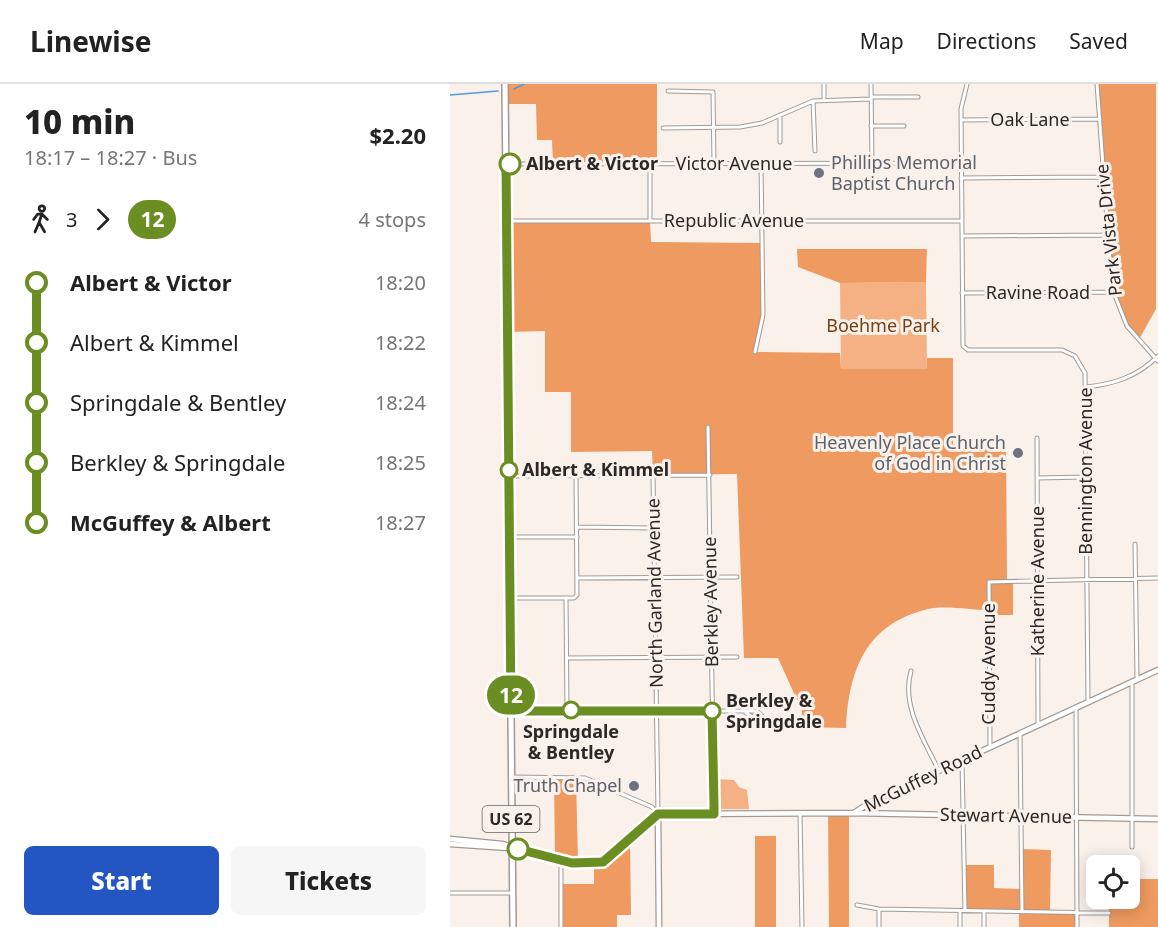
<!DOCTYPE html>
<meta charset="utf-8">
<style>
body{margin:0;font-family:"Noto Sans",sans-serif;background:#f6f6f6;color:#222;height:100vh;display:flex;flex-direction:column;font-size:22px;white-space:nowrap}
*{box-sizing:border-box;margin:0}
p{font-size:20px;color:#767676}
.icon{flex:none;width:33px;height:33px;fill:none;stroke:currentColor;stroke-width:2;stroke-linecap:round;stroke-linejoin:round}
.map{position:relative;flex:1;overflow:hidden}
.side{display:flex;flex-direction:column;background:#fff;width:450px}
.side>*{flex:none}
.badge{padding:0 12px;border-radius:20px;font-size:21px;line-height:39px}
.fabs{position:absolute;left:636px;top:771px;display:grid;gap:12px}
.fabs a{display:grid;place-items:center;width:54px;height:54px;border-radius:9px;background:#fff;box-shadow:0 3px 15px #0003;font-size:30px}
.map>.badge{position:absolute;translate:-50% -50%;box-shadow:0 0 0 3px #fff}
.legs{display:flex;align-items:center;gap:9px;height:66px;padding:0 24px;font-size:20px}
.legs p{margin-inline-start:auto}
.headline{display:flex;align-items:center;justify-content:space-between;height:102px;padding:0 24px}
h1{font-size:33px;font-weight:800;line-height:45px}
.action{display:flex;gap:12px;margin-top:auto;padding:12px 24px}
.action a{flex:1;height:69px;border-radius:9px;background:#2356c3;color:#fff;font-size:24px;font-weight:800;line-height:69px;text-align:center}
.action a+a{background:#f6f6f6;color:#222}
ul{padding:0 24px;list-style:none}
li{display:flex;align-items:center;gap:21px;height:60px;font-size:22px}
li i{display:grid;place-items:center;width:9px;height:100%;margin:0 8px;background:currentColor}
li i::after{content:'';width:15px;height:15px;margin:-8px;border:4px solid;border-radius:50%;background:#fff}
li p{margin-inline-start:auto}
li:first-child i{background:linear-gradient(#0000 50%,currentColor 0)}
li:last-child i{background:linear-gradient(currentColor 50%,#0000 0)}
header{display:flex;align-items:center;gap:36px;box-sizing:border-box;height:84px;padding:0 30px;background:#fff;border-bottom:2px solid #e0e0e0}
header strong{font-size:28px}
nav{display:flex;gap:33px;margin-inline-start:auto;font-size:21px}
main{display:flex;flex:1;min-height:0}
.map>svg:first-child{display:block}
</style>
<header>
<strong>Linewise</strong>
<nav><a>Map</a><a>Directions</a><a>Saved</a></nav>
</header>
<main>
<section class="side">
<div class="headline"><div><h1>10 min</h1><p>18:17 – 18:27 · Bus</p></div><b>$2.20</b></div>
<div class="legs"><svg class="icon" aria-label="walk" viewBox="0 0 24 24"><circle cx="13" cy="4" r="2"/><path d="M13 8l-2 6 4 7M11 14l-3 7M7 12l3-4h3l4 4"/></svg>3<svg class="icon" aria-label="forward" viewBox="0 0 24 24"><path d="M9 5l7 7-7 7"/></svg><b class="badge" style="background:#6b8e23;color:#fff">12</b><p>4 stops</p></div>
<ul>
<li><i style="color:#6b8e23"></i><b>Albert &amp; Victor</b><p>18:20</p></li>
<li><i style="color:#6b8e23"></i><span>Albert &amp; Kimmel</span><p>18:22</p></li>
<li><i style="color:#6b8e23"></i><span>Springdale &amp; Bentley</span><p>18:24</p></li>
<li><i style="color:#6b8e23"></i><span>Berkley &amp; Springdale</span><p>18:25</p></li>
<li><i style="color:#6b8e23"></i><b>McGuffey &amp; Albert</b><p>18:27</p></li>
</ul>
<div class="action"><a>Start</a><a>Tickets</a></div>
</section>
<div class="map">
<svg width="708" height="843" viewBox="0 0 708 843">
<rect width="100%" height="100%" fill="#fbf1eb"/>
<path fill="#f5b184" d="M476,198L477,285H391L390,199Z
M267,695L284,696L289,703L297,706L299,725H267Z"/>
<path fill="#ee9a60" d="M55,0H207V80H103L102,56H87L86,20H56Z
M647,0H706V225L688,257L673,234L662,202Z
M57,137H200L201,158L312,159V242L306,268L390,269L391,285H477V274H503V360H556L557,496H563V531H539V526C520,526 496,521 478,525C416,540 399,585 396,644L352,643V627L328,574H294L287,390L203,391L202,367L121,368V308H95V247L58,248Z
M347,165H477L476,198L390,199L348,183Z
M104,693H126L128,779L105,775Z
M378,729H399V843H379Z
M305,752H326V843H305Z
M180,755L181,831H167V843H111V800H144V779L153,778Z
M571,765L601,766L600,828L627,829V843H569V828L515,827L514,781H544V804L571,805Z
M680,795H708V843H659V815L680,814Z"/>
<g fill="none" stroke-linecap="round" stroke-linejoin="round">
<path stroke="#539adf" stroke-width="1.5" d="M64,5L74,0
M0,11L48,7"/>
<defs>
<path id="street" d="M374,0V16
M421,0L422,79
M517,0L511,25L513,262L518,266H612L625,272L635,289L638,618
M647,0L662,204L677,242L708,277
M218,7L263,8L264,79
M422,13H468
M363,17L365,67
M330,31V58
M511,36L650,35
M421,42H454
M213,44L290,43L312,39L363,17L421,15
M57,80L511,79
M200,80V137
M511,94L654,93
M57,137H511
M512,152L657,151
M512,209L663,208
M305,268L313,231L311,80
M636,303C664,300 687,293 708,272
M258,343L264,730
M587,354L588,640
M203,391L208,730
M59,392L260,391
M587,394L636,393
M127,443L204,444
M59,453H127
M685,460L687,595
M127,494L287,493
M60,514H124L127,511L126,392
M116,514L117,626
M117,574L287,573
M461,587C451,622 474,656 489,687
M682,598V763
M626,623L627,843
M62,627H307L312,632L308,636L296,629
M570,650L572,828
M540,663L539,498L708,494
M512,676L515,827
M61,693L135,694L202,723L207,729
M350,729L352,843
M111,776V843
M0,809H63
M407,821L429,825L659,829
M429,825V843
M534,827V843
M510,843V827"/>
<path id="secondary" d="M404,729L421,718L708,586
M208,730L209,843
M0,755L52,760L122,779L153,778L208,730L404,729L708,735
M0,760L59,764"/>
<path id="primary" d="M55,0L63,843"/>
</defs>
<use href="#street" stroke="#a29993" stroke-width="5"/>
<use href="#secondary" stroke="#a29993" stroke-width="7"/>
<use href="#primary" stroke="#a29993" stroke-width="8"/>
<use href="#street" stroke="#fff" stroke-width="3"/>
<use href="#secondary" stroke="#fff" stroke-width="4.5"/>
<use href="#primary" stroke="#fff" stroke-width="5"/>
</g>
<g fill="none" stroke-linecap="round" stroke-linejoin="round">
<defs>
<path id="line-1" d="M60,80H56L61,627H262L264,720V730H208L153,778L122,779L68,765"/>
</defs>
<use href="#line-1" stroke="#fff" stroke-width="14"/>
<use href="#line-1" stroke="#6b8e23" stroke-width="9"/>
</g>
<g fill="#fff" stroke="#6b8e23" stroke-width="3">
<circle cx="60" cy="80" r="10"/>
<circle cx="59" cy="386" r="8"/>
<circle cx="121" cy="626" r="8"/>
<circle cx="262" cy="627" r="8"/>
<circle cx="68" cy="765" r="10"/>
</g>
<g fill="#6b7280" stroke="#fbf1eb" stroke-width="2">
<circle cx="369" cy="89" r="6"/>
<circle cx="568" cy="369" r="6"/>
<circle cx="184" cy="702" r="6"/>
</g>
<g text-anchor="middle" stroke-width="6" stroke-linejoin="round" paint-order="stroke">
<rect fill="#fbf1eb" stroke="#6a6461" stroke-width="1.5" x="32.5" y="722" width="57" height="26" rx="4.5"/>
<g font-size="16" font-weight="bold" fill="#2c2826">
<text x="61" y="741">US 62</text>
</g>
<g font-size="18" fill="#2c2826" stroke="#fbf1eb">
<text x="580" y="42">Oak Lane</text>
<text x="284" y="86">Victor Avenue</text>
<text x="284" y="143">Republic Avenue</text>
<text transform="translate(659 146) rotate(-96)" y="6">Park Vista Drive</text>
<text x="588" y="215">Ravine Road</text>
<text transform="translate(636 387) rotate(-90)" y="6">Bennington Avenue</text>
<text transform="translate(588 497) rotate(-90)" y="6">Katherine Avenue</text>
<text transform="translate(205 509) rotate(-91)" y="6">North Garland Avenue</text>
<text transform="translate(261 518) rotate(-91)" y="6">Berkley Avenue</text>
<text transform="translate(539 580) rotate(-90)" y="6">Cuddy Avenue</text>
<text transform="translate(473 695) rotate(-26)" y="6">McGuffey Road</text>
<text transform="translate(556 732) rotate(1)" y="6">Stewart Avenue</text>
</g>
<g font-size="18" fill="#5b616d" stroke="#fbf1eb" text-anchor="end">
<text x="381" y="85" text-anchor="start">Phillips Memorial<tspan x="381" dy="21">Baptist Church</tspan></text>
<text x="556" y="365">Heavenly Place Church<tspan x="556" dy="21">of God in Christ</tspan></text>
<text x="172" y="708">Truth Chapel</text>
</g>
<g font-size="18" font-weight="bold" fill="#2c2826" stroke="#fbf1eb" text-anchor="start">
<text x="76" y="86">Albert &amp; Victor</text>
<text x="72" y="392">Albert &amp; Kimmel</text>
<text x="276" y="623">Berkley &amp;<tspan x="276" dy="21">Springdale</tspan></text>
<text x="121" y="654" text-anchor="middle">Springdale<tspan x="121" dy="21">&amp; Bentley</tspan></text>
</g>
<g font-size="18" fill="#753e14" stroke="#fbf1eb">
<text x="433" y="248">Boehme Park</text>
</g>
</g>
</svg>
<div class="fabs">
<a><svg class="icon" aria-label="locate" viewBox="0 0 24 24"><circle cx="12" cy="12" r="6"/><path d="M12 2v4M12 18v4M2 12h4M18 12h4"/></svg></a>
</div>
<b class="badge" style="left:61px;top:611px;background:#6b8e23;color:#fff">12</b>
</div>
</main>
